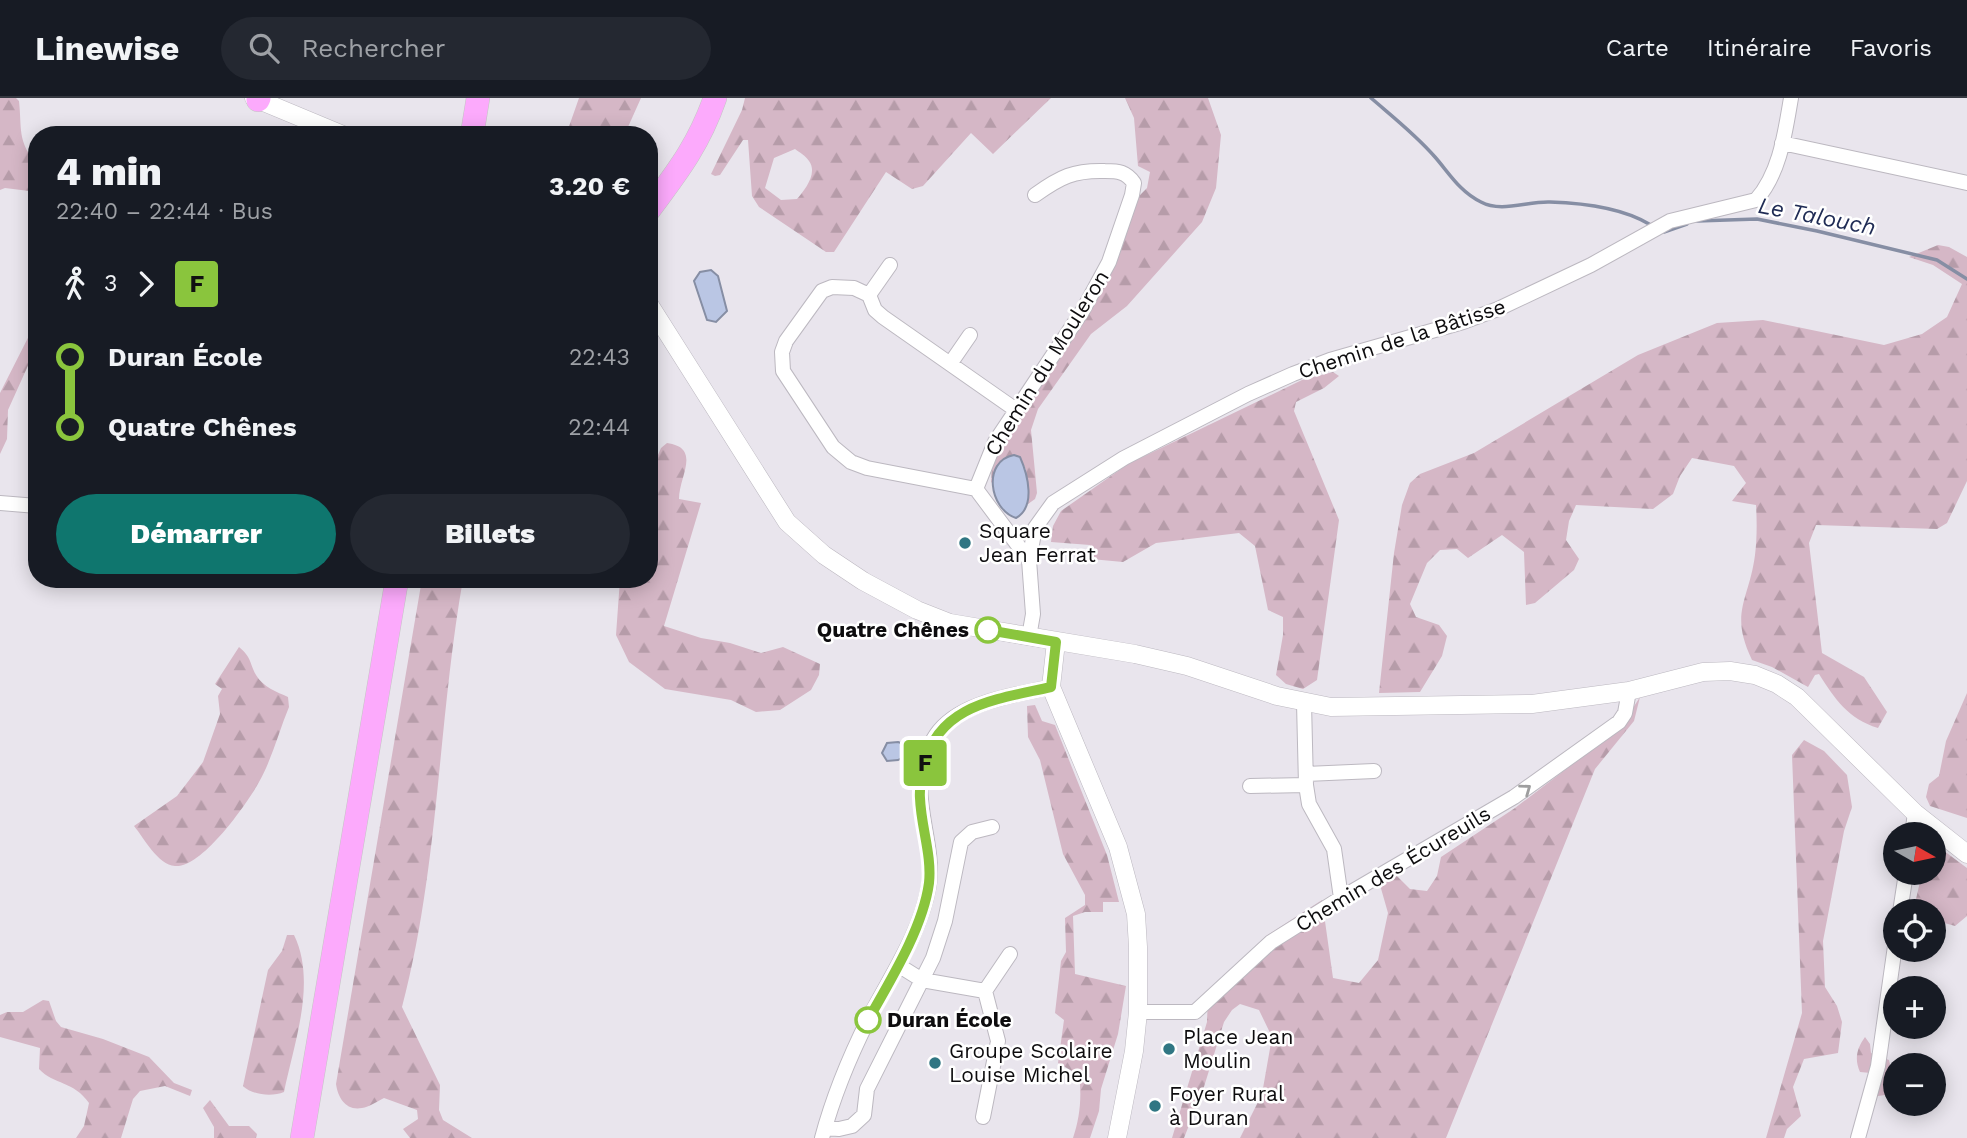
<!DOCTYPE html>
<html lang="fr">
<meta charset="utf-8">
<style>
body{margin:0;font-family:"Work Sans",sans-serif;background:#242831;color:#f1f3f6;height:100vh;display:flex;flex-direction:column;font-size:26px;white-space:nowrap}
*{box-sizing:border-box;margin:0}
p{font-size:23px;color:#9ea1a6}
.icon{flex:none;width:38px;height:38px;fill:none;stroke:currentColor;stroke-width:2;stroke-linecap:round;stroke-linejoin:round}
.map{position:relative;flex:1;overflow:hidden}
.drawer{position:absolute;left:28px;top:28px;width:630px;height:462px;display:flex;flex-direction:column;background:#171b24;border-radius:28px;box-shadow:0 4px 18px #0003}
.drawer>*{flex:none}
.badge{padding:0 14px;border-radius:5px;font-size:24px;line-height:46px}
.needle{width:46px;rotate:99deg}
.fabs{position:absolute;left:1883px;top:724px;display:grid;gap:14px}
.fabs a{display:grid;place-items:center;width:63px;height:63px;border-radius:50%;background:#171b24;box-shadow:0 4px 18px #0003;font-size:35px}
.map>.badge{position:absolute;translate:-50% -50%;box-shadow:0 0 0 4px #fff}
.legs{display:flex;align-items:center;gap:10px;height:77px;padding:0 28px;font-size:23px}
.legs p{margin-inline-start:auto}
.headline{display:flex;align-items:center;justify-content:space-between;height:119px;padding:0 28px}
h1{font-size:38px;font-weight:800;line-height:52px}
.primary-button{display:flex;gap:14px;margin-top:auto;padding:14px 28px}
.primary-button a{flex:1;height:80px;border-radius:42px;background:#0f766e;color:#fff;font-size:28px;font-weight:800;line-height:80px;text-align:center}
.primary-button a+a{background:#242831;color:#f1f3f6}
ul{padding:0 28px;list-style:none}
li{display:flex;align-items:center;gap:24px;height:70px;font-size:26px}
li i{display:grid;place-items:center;width:10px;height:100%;margin:0 9px;background:currentColor}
li i::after{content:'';width:18px;height:18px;margin:-9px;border:5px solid;border-radius:50%;background:#171b24}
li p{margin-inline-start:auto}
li:first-child i{background:linear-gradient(#0000 50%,currentColor 0)}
li:last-child i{background:linear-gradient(currentColor 50%,#0000 0)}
header{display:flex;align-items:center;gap:42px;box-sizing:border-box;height:98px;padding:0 35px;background:#171b24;border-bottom:2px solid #363941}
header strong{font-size:33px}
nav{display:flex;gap:38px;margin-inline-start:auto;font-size:24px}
.search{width:490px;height:63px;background:#242831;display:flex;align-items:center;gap:18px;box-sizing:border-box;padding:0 24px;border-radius:38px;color:#9ea1a6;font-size:26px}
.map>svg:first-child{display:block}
</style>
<header>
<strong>Linewise</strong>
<div class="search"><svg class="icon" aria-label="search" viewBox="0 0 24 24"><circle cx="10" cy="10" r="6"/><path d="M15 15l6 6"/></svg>Rechercher</div>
<nav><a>Carte</a><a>Itinéraire</a><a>Favoris</a></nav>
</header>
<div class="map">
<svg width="1967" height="1040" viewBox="0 0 1967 1040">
<defs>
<pattern id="forest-firs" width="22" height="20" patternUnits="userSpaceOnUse" patternTransform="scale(1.75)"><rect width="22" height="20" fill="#d5b7c6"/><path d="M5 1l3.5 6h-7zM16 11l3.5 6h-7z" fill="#b69ca9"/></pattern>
</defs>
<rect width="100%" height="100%" fill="#e9e5ed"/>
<path fill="url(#forest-firs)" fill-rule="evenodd" d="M0,0H16L19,3C22,30 17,44 37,66V94L5,90L0,92Z
M579,0H641L628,29L622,37H566Z
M745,0H1051L993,56L971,35L923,88L912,91L886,74L834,154H826L759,109L752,98L748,42H743L720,77L715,78L711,76L742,12ZM795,51C799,54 806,58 809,63C818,75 805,92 797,101L781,102L765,90L774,60Z
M1125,0H1208L1221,37L1216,90L1202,124L1127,208L1091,236L1038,311L1031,332L1037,395L1035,401L1028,406L1026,372L1020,359L1014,357L991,385L992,366L1136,101L1147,90L1150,74L1138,68L1134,20Z
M1938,147L1949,149L1967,159V383L1947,425L1937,431L1816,427L1809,445L1822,555L1864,579L1887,614L1878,630C1848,621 1835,601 1819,576L1815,577L1808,589L1772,569L1752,562C1729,514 1749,503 1755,457C1757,441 1757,423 1756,407L1732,403L1746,385L1734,368L1692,360L1680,378L1673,396L1653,411L1576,407L1569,423L1566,442L1579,461L1574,472L1535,505L1526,507L1524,454L1502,437L1468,460L1457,451L1440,452L1427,465L1410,506L1416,519L1439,527L1447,538L1442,558L1420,594L1379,595L1394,455L1402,407L1410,385L1420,376L1474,355L1638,257L1717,225L1763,222L1884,247L1922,236L1947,219L1962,186L1933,167L1909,159Z
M37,222V254L31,261L8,312L7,341L0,356V295Z
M1333,274L1339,278L1324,290L1296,304L1294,313L1339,422L1317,582L1303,591L1286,586L1276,577L1283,537V519L1268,512L1255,448L1239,435L1156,445L1123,464L1091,461L1090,447L1051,444L1053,428L1061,413L1128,366L1302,282Z
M667,345C702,350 679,378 679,401L701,405L664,528L701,540L730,545L761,555L783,549L820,566L819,577L811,592L780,612L756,614L731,602L665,591L629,564L616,537L620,481H649V378L661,350Z
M422,481H463C438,623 439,769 402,909L440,987L439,1012L443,1022L472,1040H410L403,1031L418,1021L417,1012L384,1000C378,1003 369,1009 362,1010C346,1013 338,1000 336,986Z
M239,549C252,560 249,564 256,577C263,589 277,594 288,599L289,609C279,633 272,661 259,684C247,706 201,771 175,768C158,767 144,740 134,728L177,698L203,664L220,616L218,598L222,591L215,586Z
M1967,595V720L1930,708L1926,699L1929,686L1939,678L1946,643Z
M1640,599L1634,623L1595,671L1446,1040H1240L1262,996L1272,939L1259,912L1240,906L1232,912L1224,924L1203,992L1184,1040H1172L1207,924L1208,896L1266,838L1322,802L1333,880L1359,885L1378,862L1388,815L1380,787L1397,778L1410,791L1427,793L1437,778L1441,759L1515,710L1620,630Z
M1035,607L1042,623L1055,627L1107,757L1119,804H1103V814H1085L1073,818L1075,876L1126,888L1118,936L1101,991L1099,1013L1090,1040H1073C1080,1020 1082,998 1079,977L1058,965L1064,922L1055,915L1061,863L1066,854L1065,820L1085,807V797L1063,756L1040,662L1028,639L1027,608Z
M1804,642L1824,653L1847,677L1852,709L1844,733L1823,843L1825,889L1837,908L1842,924L1838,955L1804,961L1793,989L1801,1018L1787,1031L1784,1040H1766L1802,915L1792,657Z
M1940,750L1967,770V818L1955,828L1934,822V814H1913L1922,775H1934V755Z
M287,837H294C317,884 294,945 284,994C272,999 252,997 243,988L268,872L282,853Z
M43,902L49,903L56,923L61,929L103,941L149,959L174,985L192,992L190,998L165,988L140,993L133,1001L121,1040H76L84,1028L89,1005C74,983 54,987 39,971L40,950L0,939V917L7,914H23Z
M1865,939L1870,946L1871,955L1889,962L1895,988V1004H1892L1885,997L1878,998L1871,975L1860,974C1854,961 1857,950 1865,939Z
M210,1002L229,1028H249L257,1036L256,1040H214V1029L203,1010Z"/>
<path fill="#bac6e4" stroke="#868ea4" stroke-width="2" d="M711,172L718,178L727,213L716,224L707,222L694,183L700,174Z
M1014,357L1020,359C1028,377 1036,409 1016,420C989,411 982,363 1014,357Z
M898,644L909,648L907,657L898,662L887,663L882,655L887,645Z"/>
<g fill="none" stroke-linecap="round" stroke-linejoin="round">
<path stroke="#868ea4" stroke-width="3.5" d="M1371,0C1393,19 1416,37 1435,59C1449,75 1460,94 1481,104C1501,115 1528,103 1550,104C1582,105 1622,110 1649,126
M1697,123L1757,121L1817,133L1937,162L1967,181
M1664,134L1687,126"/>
<defs>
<path id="minor" d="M1782,45L1967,85
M869,197L890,167
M950,266L970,237
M976,391L867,370L851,364L833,349L783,273L782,254L786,243L822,193L832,189L854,190L869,197L875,212L883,219L1016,312
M976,391L995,344L1083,212L1109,164L1132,97L1134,85C1126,74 1119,73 1105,73C1074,72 1060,79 1035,97
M976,391L1029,462
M0,405L37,408
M1029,539L1033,516L1029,462L1035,430L1053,405L1124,360L1248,296L1293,276L1330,262L1463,224L1498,211L1591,167L1670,123L1756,102C1780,75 1785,35 1791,0
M1304,605L1306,687L1309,706L1334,751L1341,800
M1306,676L1374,673
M1250,688L1306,687
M1912,737L1915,715
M1900,814L1906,775
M898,867L922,882L985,893
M985,893L1010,856
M1138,914H1195L1271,844L1341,800L1514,699L1619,624L1625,615L1629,593
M983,1019L998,943L985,893
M825,1030L839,1031L852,1028L864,1017L867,991L933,860L945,823L961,744L972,734L992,729
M822,1040C833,999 849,960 868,922C890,879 921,835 929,787C936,735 901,689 936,637C958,604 1015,597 1051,589
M1858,1040L1878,968L1895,848"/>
<path id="tertiary" d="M254,0L343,37
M649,206L787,424L824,457L863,483L917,512L950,525L1135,556L1187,568L1277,598L1331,609L1532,606L1629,593L1703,574L1730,573L1755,577L1777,586L1797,599L1915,715L1967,756
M1056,544L1051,589L1118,749L1136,816L1138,849V914L1134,953L1117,1040"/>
<path id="trunk" d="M258,2L259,0
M472,37L478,0
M649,112C678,73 699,46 715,0
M302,1040L397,481"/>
</defs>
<use href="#minor" stroke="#bcb8c0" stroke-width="16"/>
<use href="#tertiary" stroke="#bcb8c0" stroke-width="19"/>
<use href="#trunk" stroke="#c5c5c5" stroke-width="24"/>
<use href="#minor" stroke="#fff" stroke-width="14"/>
<use href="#tertiary" stroke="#fff" stroke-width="18"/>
<use href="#trunk" stroke="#fcaafc" stroke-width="23"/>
</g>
<defs><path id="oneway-chevron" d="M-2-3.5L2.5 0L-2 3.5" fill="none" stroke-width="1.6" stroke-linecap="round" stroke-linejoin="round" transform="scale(1.75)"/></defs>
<use stroke="#9e9e9f" href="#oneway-chevron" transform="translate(1526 691) rotate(-36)"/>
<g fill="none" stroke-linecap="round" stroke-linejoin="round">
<defs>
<path id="line-1" d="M868,922C890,883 923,830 929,785C932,757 921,729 920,700C919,690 922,678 924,668C938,606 998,601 1051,589L1056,544L988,532"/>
</defs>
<use href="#line-1" stroke="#fff" stroke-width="16"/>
<use href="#line-1" stroke="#8ac53d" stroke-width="10"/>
</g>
<g fill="#307683" stroke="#fff" stroke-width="2.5">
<circle cx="965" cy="445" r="7"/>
<circle cx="1169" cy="951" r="7"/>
<circle cx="935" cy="965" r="7"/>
<circle cx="1155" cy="1008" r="7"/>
</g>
<g fill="#fff" stroke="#8ac53d" stroke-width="3.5">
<circle cx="988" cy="532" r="12"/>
<circle cx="868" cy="922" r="12"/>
</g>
<g text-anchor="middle" stroke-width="5" stroke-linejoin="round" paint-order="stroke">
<g font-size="21" fill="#0d0c0e" stroke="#fff">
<text transform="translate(1402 241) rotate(-18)" y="7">Chemin de la Bâtisse</text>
<text transform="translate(1047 265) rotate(-58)" y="7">Chemin du Mouleron</text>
<text transform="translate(1393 771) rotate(-31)" y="7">Chemin des Écureuils</text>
</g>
<g font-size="21" fill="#0d0c0e" stroke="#fff" text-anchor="start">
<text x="979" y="440">Square<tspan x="979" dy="24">Jean Ferrat</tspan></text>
<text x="1183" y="946">Place Jean<tspan x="1183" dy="24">Moulin</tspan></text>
<text x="949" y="960">Groupe Scolaire<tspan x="949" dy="24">Louise Michel</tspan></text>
<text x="1169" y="1003">Foyer Rural<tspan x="1169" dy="24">à Duran</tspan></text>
</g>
<g font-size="21" font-weight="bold" fill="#0d0c0e" stroke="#fff" text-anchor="end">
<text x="969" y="539">Quatre Chênes</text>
<text x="887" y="929" text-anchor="start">Duran École</text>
</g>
<g font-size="23" font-style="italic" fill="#202c55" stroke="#fff">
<text transform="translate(1817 118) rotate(11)" y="8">Le Talouch</text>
</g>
</g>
</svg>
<div class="fabs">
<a><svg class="needle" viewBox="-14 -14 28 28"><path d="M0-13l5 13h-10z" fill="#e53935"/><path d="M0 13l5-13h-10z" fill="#9ea1a6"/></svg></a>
<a><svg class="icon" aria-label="locate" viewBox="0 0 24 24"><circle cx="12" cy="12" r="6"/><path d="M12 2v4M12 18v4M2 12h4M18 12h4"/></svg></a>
<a>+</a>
<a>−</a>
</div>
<b class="badge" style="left:925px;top:665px;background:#8ac53d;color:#111">F</b>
<section class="drawer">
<div class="headline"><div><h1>4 min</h1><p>22:40 – 22:44 · Bus</p></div><b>3.20 €</b></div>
<div class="legs"><svg class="icon" aria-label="walk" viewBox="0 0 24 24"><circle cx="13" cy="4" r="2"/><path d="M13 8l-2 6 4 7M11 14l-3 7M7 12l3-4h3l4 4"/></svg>3<svg class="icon" aria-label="forward" viewBox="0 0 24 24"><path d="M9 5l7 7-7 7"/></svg><b class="badge" style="background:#8ac53d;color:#111">F</b></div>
<ul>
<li><i style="color:#8ac53d"></i><b>Duran École</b><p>22:43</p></li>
<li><i style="color:#8ac53d"></i><b>Quatre Chênes</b><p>22:44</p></li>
</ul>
<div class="primary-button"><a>Démarrer</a><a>Billets</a></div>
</section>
</div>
